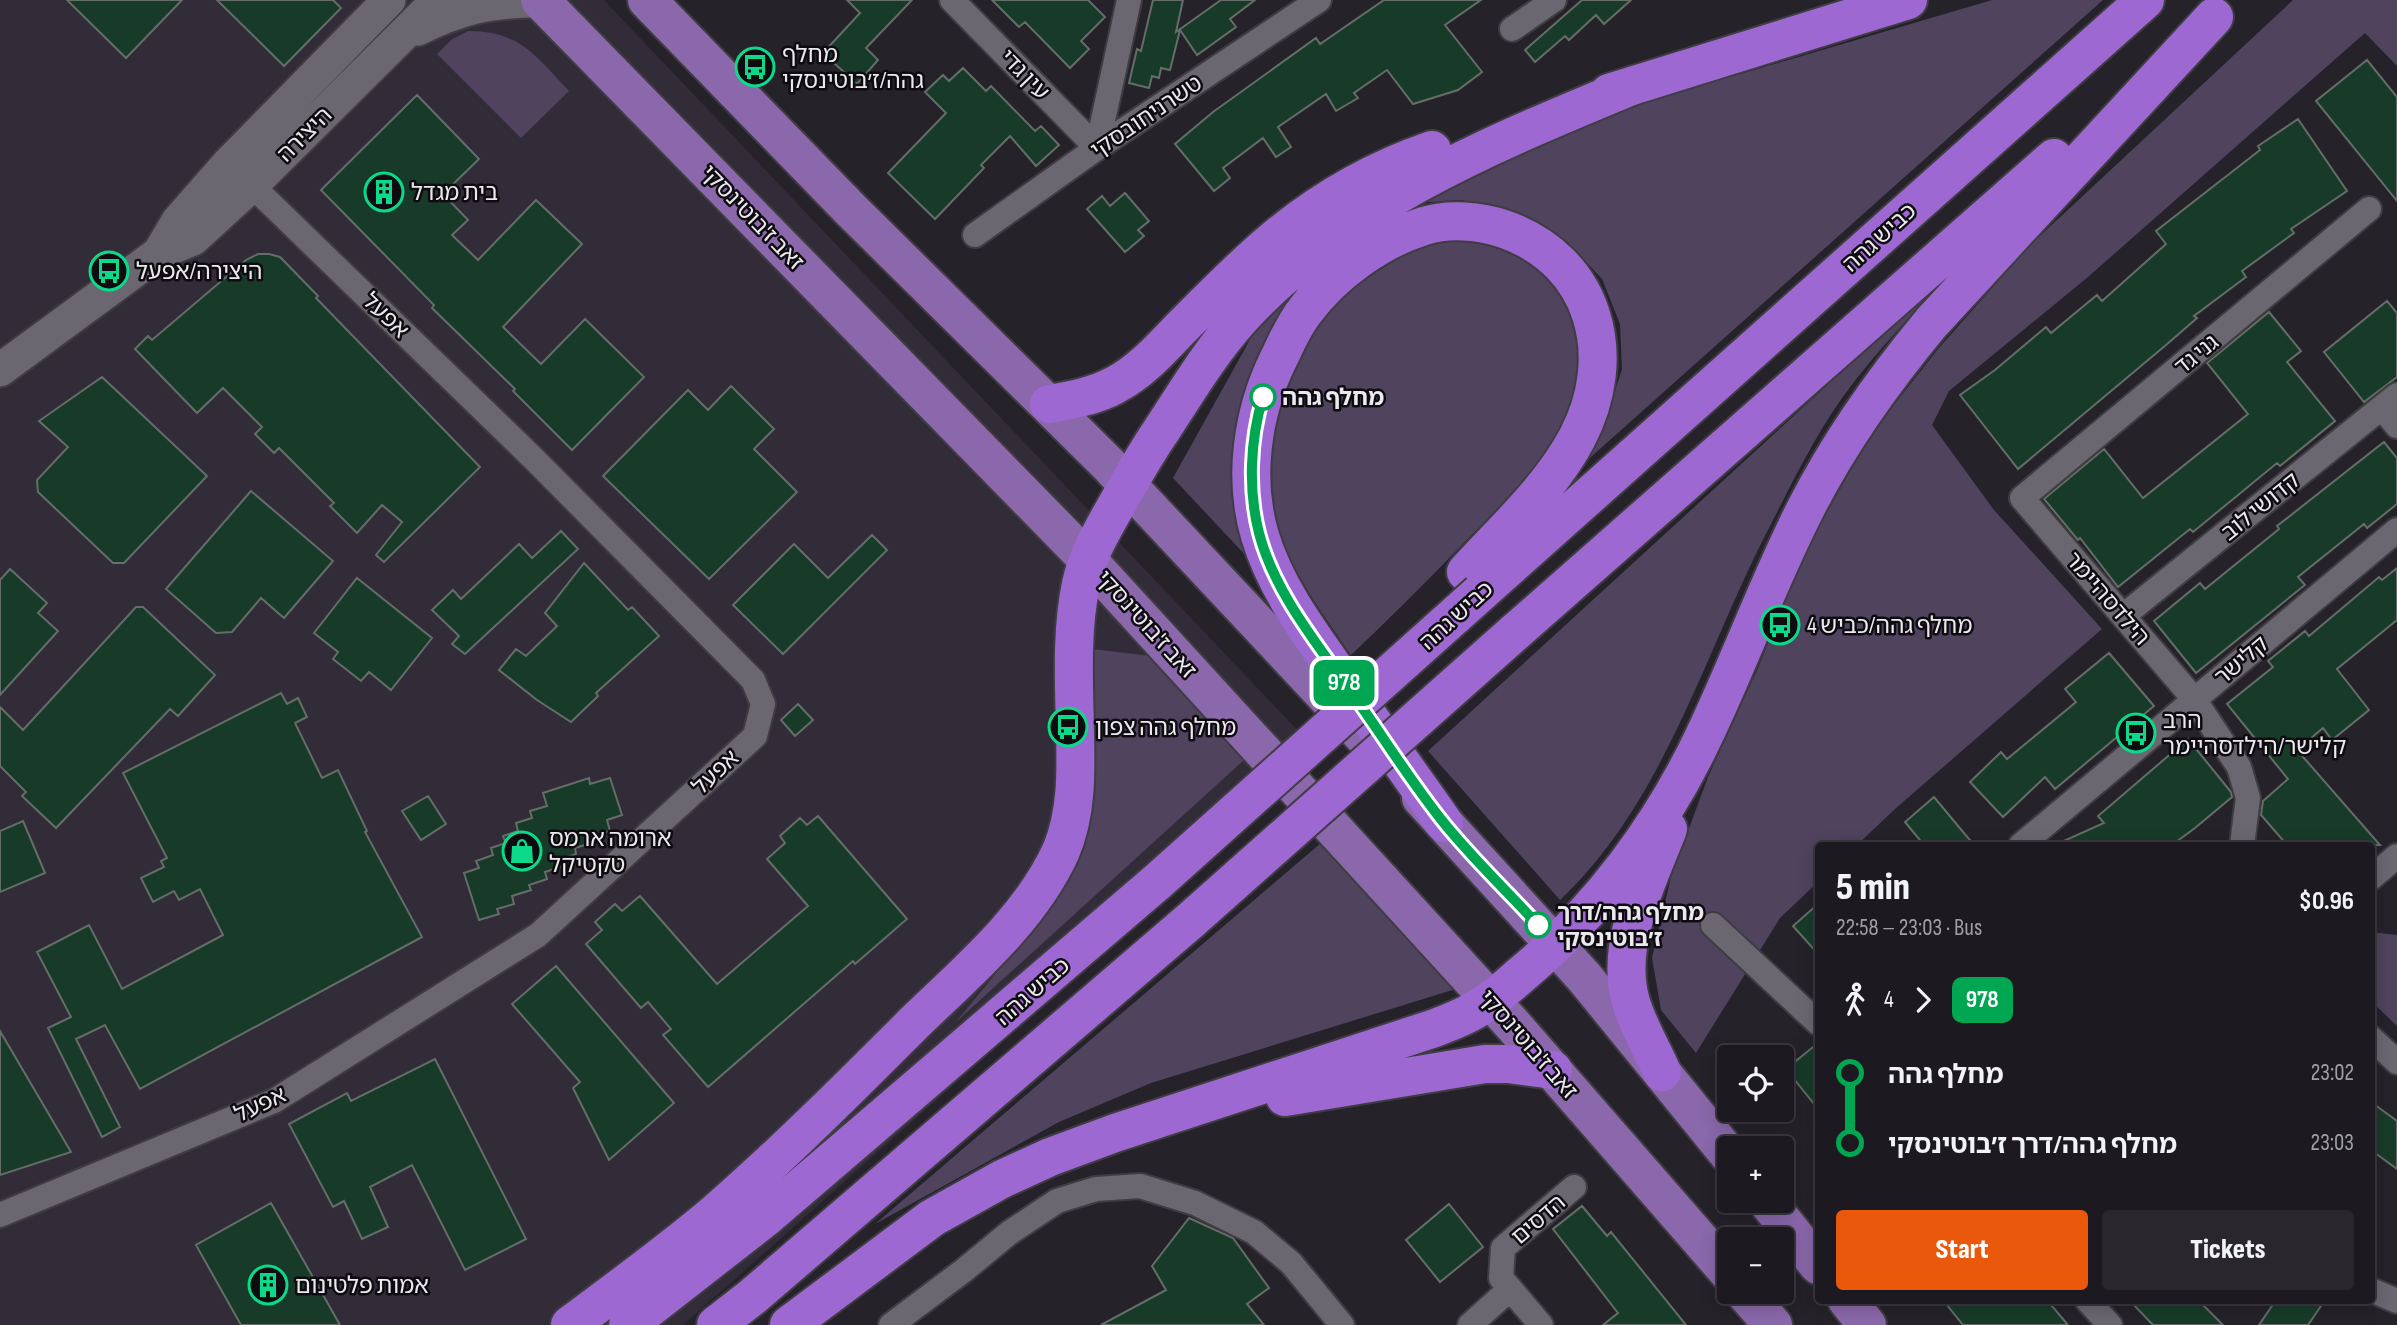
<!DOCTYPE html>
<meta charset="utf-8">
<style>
body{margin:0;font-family:"Sofia Sans Condensed","Noto Sans Hebrew",sans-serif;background:#29272d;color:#f1f3f6;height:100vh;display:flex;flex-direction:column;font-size:26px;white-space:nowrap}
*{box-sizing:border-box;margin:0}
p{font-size:23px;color:#a0a1a5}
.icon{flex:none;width:38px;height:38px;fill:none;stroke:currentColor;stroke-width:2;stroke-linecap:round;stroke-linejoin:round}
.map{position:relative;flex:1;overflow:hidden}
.sheet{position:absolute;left:1815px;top:842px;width:560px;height:462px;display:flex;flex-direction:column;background:#1c1a20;border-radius:7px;box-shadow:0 4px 18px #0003,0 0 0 2px #3a383e}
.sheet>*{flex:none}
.badge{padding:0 14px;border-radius:10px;font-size:24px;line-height:46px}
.fabs{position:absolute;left:1717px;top:1045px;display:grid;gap:14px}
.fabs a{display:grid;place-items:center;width:77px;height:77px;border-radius:7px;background:#1c1a20;box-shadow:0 4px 18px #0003,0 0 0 2px #3a383e;font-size:35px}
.map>.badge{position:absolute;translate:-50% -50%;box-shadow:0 0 0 4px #fff}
.legs{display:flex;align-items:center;gap:10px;height:77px;padding:0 21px;font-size:23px}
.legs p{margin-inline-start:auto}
.overview{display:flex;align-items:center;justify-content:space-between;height:119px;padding:0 21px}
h1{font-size:38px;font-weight:800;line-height:52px}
.action{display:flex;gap:14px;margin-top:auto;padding:14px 21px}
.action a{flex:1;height:80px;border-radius:7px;background:#ea580c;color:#fff;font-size:28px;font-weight:800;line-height:80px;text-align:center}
.action a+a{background:#29272d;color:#f1f3f6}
ul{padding:0 21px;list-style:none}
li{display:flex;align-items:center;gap:24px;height:70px;font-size:26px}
li i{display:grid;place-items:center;width:10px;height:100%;margin:0 9px;background:currentColor}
li i::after{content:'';width:18px;height:18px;margin:-9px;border:5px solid;border-radius:50%;background:#1c1a20}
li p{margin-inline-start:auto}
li:first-child i{background:linear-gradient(#0000 50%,currentColor 0)}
li:last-child i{background:linear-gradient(currentColor 50%,#0000 0)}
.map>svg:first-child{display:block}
</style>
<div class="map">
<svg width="2397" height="1325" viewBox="0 0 2397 1325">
<rect width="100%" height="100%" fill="#25222a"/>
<path fill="#322c39" d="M0,0H604L1323,757L683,1325H0Z"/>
<path fill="#4f435e" d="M1992,0H2103L1573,473L1611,404L1622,369L1620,324L1602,279L1576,251L1541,223L1502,208L1461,200L1413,203L1604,114Z
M2293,0H2397V66L2365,33L2088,277L1949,391L1932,425L1994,510L2102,629L1895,809L1857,845H1818V882L1780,918L1696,1053L1661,1010L1652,958L1671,877L1708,777L1758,668L1803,555L1871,434L1938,349L2030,245Z
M468,31C521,31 535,56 569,91L521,138L437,54L451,40Z
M1463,241C1509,247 1538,261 1564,301C1572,312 1576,327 1578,341C1590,426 1514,491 1461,546C1425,583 1388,620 1351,655C1323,614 1292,574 1278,526C1259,459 1279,378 1320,323C1338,299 1362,280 1388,265C1401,257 1416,248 1431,244C1441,241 1453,242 1463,241Z
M1328,265L1278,331L1263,574L1173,478L1252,336L1285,299Z
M1941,281C1912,315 1881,347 1854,382C1820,425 1794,479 1769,528C1704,653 1665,801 1560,900L1428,751Z
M1092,649L1159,657L1245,759L956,1022L1050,907Z
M1321,843L1459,988L1151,1083L1059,1122L875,1224Z
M2371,932L2397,935V1026L2371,1001Z"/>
<path fill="#183b29" stroke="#646d67" stroke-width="2" d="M67,0H182L126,58Z
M217,0H333L341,8L284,66Z
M847,0H912L866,48L878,60L857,84L823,53L860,13Z
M992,0H1088L1105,17L1081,41L1089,49L1070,68L1025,22L1019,27Z
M1153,0H1183L1176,32L1221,0H1255L1230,19L1236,27L1197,55L1180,30L1170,70L1161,68L1159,78L1152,76L1149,88L1129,83L1137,49L1141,51Z
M1384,0H1481L1445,25L1482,72L1458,90L1413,104L1387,70L1354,93L1358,98L1336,111L1326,94L1278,127L1291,147L1276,157L1263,138L1223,168L1230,178L1214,191L1175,144L1213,112L1316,38L1320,44Z
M1582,0H1631L1604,24L1596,15L1569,40L1565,36L1535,62L1525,50Z
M2367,60L2397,97V201L2316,101Z
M963,68L986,91L991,86L1035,131L1041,126L1059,145L1036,166L1010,136L981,165L984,168L935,219L888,173L946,113L925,92L943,75L949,81Z
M417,95L479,159L443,194L468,220L452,235L478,260L536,200L582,244L503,327L541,364L585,319L644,377L572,450L513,391L515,389L432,308L434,305L321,190Z
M2298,119L2347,191L2291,229L2294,233L2242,271L2246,277L2194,316L2197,318L2166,345L2018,469L1960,395L1995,370L2046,327L2051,333L2097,295L2102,301L2166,244L2156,231L2260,150L2258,146Z
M1125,193L1149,221L1138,230L1144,236L1125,252L1087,209L1102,196L1110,206Z
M258,254H269L280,257L318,296L316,298L480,467L384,562L376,555L402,522L382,505L357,533L330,506L334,503L279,448L274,453L255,434L262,427L223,388L197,413L135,349L148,336L152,340L246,260Z
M2387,301L2397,313V377L2364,402L2324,352Z
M2269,312L2301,351L2287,362L2335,421L2280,466L2277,463L2193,532L2190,529L2118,587L2080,538L2078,540L2044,499L2104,449L2143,498L2248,414L2207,363Z
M102,377L207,476L124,563H113L38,492L37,480L68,447L39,421Z
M731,386L774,429L754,449L797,492L709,579L603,476L688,390L708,410Z
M2384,442L2397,458V504L2367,528L2364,524L2298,577L2305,585L2196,673L2154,621L2200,583L2205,589L2279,529L2277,526Z
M251,491L333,561L284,618L261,598L232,632L216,633L166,589Z
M561,531L578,549L465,654L452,644L459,636L432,610L453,590L461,599L519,544L532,558Z
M872,535L887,550L783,654L733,605L794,544L828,578Z
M584,563L628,610L632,607L659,636L596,693L598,696L571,722L537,700L499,670L516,649L526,656L557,626L545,613Z
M2397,568V620L2337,669L2369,710L2332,740L2323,728L2297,750L2380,845H2287L2261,815L2263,801L2288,779L2227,704L2273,667L2268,661L2305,631L2309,636L2379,577L2382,580Z
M10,569L47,603L38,613L58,631L0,695V580Z
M357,578L432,638L391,690L369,672L361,681L333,659L338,652L314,633Z
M136,607H143L215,675L178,716L170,709L56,828L22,796L26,792L0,766V707L23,730Z
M2109,653L2154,706L2055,789L2045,777L2003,817L1970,782L2001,752L2007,759L2076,702L2065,689Z
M281,693L287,704L298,698L307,717L295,723L322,778L338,770L367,831L365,832L422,937L140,1089L105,1025L76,1039L120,1127L102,1137L48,1028L71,1017L37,952L89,925L122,989L223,935L200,889L179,900L174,891L153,902L141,878L164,867L161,861L167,858L123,773Z
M798,704L813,720L795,736L781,720Z
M2188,739L2231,792L2232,797L2195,828L2172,845H2055L2104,823L2098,816Z
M589,778L590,784L610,778L622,815L607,820L610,831L593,837L595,842L575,848L576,854L559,860L561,867L545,872L547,879L529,885L531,890L512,896L514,904L497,909L499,914L479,920L464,873L479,868L476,861L493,855L491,848L506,843L503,836L518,831L516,823L532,818L530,811L547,806L543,793Z
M428,796L446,824L421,840L402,811Z
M1934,797L1974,845H1924L1905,822Z
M818,816L907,919L855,964L853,961L708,1087L663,1035L671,1029L648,1002L641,1008L586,944L602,930L595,922L615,904L622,911L640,896L717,984L808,906L767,859L785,843L780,836L800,818L807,825Z
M23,821L45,873L0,892V831Z
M1818,904V954L1793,926Z
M556,966L674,1103L609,1160L573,1088L580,1082L512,1004Z
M0,1031L71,1152L0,1175Z
M1818,1043V1109L1786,1069Z
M435,1059L526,1239L465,1270L412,1165L370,1187L388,1227L362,1239L344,1201L333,1207L289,1124L347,1093L351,1101Z
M2371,1102L2397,1121V1169L2371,1150Z
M271,1203L340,1325H241L196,1245Z
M1449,1204L1483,1247L1440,1282L1406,1240Z
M1582,1206L1607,1236L1611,1232L1686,1325H1603L1618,1313L1553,1229Z
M1189,1218L1233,1238L1269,1288L1247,1304L1264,1325H1101L1166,1290L1152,1266Z
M1943,1300H2047L2068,1325H1963Z
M2129,1300H2198L2223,1325H2153Z
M2276,1300H2325L2308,1325H2259Z"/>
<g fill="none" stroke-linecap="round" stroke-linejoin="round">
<defs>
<path id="street" d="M952,0L1097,148
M1512,29L1554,0
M1097,148L1129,0
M975,235L1097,148L1319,0
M2382,408L2397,426
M2123,616L2397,395
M2021,845L2397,530
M2242,845L2248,798L2239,767L2194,699L2022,498L2369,209
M2371,878L2397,856
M1713,925L1818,1023
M2371,1038L2397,1062
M0,1215L274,1101L538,935L755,736L763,704L753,680L535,460L240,174
M2371,1290L2397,1301
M2087,1300L2110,1325
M891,1325L963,1271L1009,1233L1057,1201L1096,1189L1140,1186L1195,1203L1254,1232L1291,1263L1342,1325
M1470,1325L1510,1289
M1541,1325L1501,1278L1503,1248L1574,1187"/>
<path id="secondary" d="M418,29C463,7 491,1 541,1
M159,253L178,221L229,163L389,0
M0,370L159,253L193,239L252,185L438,0"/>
<path id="primary" d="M540,0L1087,559L1513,1025L1729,1273
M647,0L850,209L1109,465L1365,738
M1421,798L1584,977L1729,1155
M1766,1200L1818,1265
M1744,1292L1773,1325
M1847,1300L1867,1325"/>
<path id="highway" d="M1609,93L1908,0
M1049,404C1072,400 1095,396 1115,385C1140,372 1160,350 1179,330C1209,300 1239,269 1271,242C1318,202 1374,170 1432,150
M1480,593L2145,0
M1514,633L2054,158
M1444,823C1412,777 1379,732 1347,686C1314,639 1277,592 1260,536C1243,479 1252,413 1278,360C1286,344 1293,326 1305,311C1333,273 1379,240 1424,226C1449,218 1480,221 1504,229C1596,261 1620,357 1577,438C1550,489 1504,530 1466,572
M1662,1072C1652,1049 1638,1026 1631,1002C1614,945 1648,881 1668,829
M1285,1097L1485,1064H1508L1553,1070
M570,1325C618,1289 668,1253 714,1214C784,1153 850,1087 915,1022C968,971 1030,919 1061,851C1077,813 1076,772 1075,731C1074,683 1071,631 1081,584C1087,557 1099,536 1112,513C1128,485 1143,457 1161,431C1186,393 1210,352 1241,318C1347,202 1492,144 1634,85
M628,1325L765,1218L1157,882
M716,1325L752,1297L1191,920
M789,1325L932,1218L1002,1179L1050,1157L1115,1133L1432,1029C1448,1023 1465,1017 1480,1007C1495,998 1508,986 1522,974C1599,910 1661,827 1704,736C1740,661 1768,582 1806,508C1840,441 1883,381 1931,323L2214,17"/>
</defs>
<use href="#street" stroke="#3f3c42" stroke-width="28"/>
<use href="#secondary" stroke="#3f3c42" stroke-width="37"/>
<use href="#primary" stroke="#3f3c42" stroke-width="42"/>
<use href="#highway" stroke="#3f3c42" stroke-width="42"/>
<use href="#street" stroke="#6b6770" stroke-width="24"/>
<use href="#secondary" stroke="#6b6770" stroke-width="33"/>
<use href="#primary" stroke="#8a68ab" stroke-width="38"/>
<use href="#highway" stroke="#9e68d3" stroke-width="38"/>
<defs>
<path id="highway-bridge" d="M1157,882L1480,593
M1191,920L1514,633"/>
</defs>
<use href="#highway-bridge" stroke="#3f3c42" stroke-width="42" stroke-linecap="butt"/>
<use href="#highway-bridge" stroke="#9e68d3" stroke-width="38"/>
</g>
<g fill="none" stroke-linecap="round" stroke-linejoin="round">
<defs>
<path id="line-1" d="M1263,397C1250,440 1248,490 1259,533C1274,591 1315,641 1349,689C1381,733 1410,781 1444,823C1473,859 1507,891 1538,925"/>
</defs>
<use href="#line-1" stroke="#fff" stroke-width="16"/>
<use href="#line-1" stroke="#00a651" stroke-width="10"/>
</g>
<defs>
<symbol id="bus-ring" viewBox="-11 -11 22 22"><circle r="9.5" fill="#0e0c10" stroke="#0cd98a" stroke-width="1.5"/><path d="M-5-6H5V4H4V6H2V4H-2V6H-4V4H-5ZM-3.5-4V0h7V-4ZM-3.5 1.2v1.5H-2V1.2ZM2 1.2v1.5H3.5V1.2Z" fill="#0cd98a"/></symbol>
<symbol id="building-ring" viewBox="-11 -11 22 22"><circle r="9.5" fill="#0e0c10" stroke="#0cd98a" stroke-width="1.5"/><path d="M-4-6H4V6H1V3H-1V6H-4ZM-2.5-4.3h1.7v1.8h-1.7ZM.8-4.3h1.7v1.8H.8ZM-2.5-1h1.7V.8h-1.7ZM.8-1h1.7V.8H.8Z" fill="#0cd98a"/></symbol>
<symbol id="shop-ring" viewBox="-11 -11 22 22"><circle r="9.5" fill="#0e0c10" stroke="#0cd98a" stroke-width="1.5"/><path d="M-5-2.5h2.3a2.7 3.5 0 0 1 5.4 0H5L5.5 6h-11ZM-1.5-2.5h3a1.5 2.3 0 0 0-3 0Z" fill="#0cd98a"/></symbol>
</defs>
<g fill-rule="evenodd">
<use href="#bus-ring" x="733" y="45" width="44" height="44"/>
<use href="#building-ring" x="362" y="170" width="44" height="44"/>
<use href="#bus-ring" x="87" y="249" width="44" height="44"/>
<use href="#bus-ring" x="1758" y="603" width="44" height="44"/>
<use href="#bus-ring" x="1046" y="705" width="44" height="44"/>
<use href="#bus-ring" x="2114" y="711" width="44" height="44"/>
<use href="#shop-ring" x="500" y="829" width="44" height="44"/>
<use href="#building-ring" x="246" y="1263" width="44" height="44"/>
</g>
<g fill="#fff" stroke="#00a651" stroke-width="3.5">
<circle cx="1263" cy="397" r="12"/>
<circle cx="1538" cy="925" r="12"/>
</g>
<g text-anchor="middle" stroke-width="5" stroke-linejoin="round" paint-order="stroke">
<g font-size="23" fill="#ebe9ee" stroke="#0e0c10" text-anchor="start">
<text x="782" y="62">מחלף<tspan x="782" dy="26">גהה/ז׳בוטינסקי</tspan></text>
<text x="411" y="200">בית מגדל</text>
<text x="136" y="279">היצירה/אפעל</text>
<text x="1807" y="633">מחלף גהה/כביש 4</text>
<text x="2163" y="728">הרב<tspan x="2163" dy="26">קלישר/הילדסהיימר</tspan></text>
<text x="1095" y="735">מחלף גהה צפון</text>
<text x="549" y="846">ארומה ארמס<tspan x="549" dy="26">טקטיקל</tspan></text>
<text x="295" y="1293">אמות פלטינום</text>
</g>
<g font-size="23" fill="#ebe9ee" stroke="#0e0c10">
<text transform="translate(1025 74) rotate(46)" y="8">עין גדי</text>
<text transform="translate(1146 116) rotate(-34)" y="8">טשרניחובסקי</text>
<text transform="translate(304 134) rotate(-45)" y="8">היצירה</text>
<text transform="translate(753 217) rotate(46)" y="8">זאב ז'בוטינסקי</text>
<text transform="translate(1879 237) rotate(-42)" y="8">כביש גהה</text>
<text transform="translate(386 315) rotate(44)" y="8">אפעל</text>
<text transform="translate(2196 354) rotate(-39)" y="8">גני גד</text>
<text transform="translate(2260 506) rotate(-39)" y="8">קדושי לוב</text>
<text transform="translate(2108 598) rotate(49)" y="8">הילדסהיימר</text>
<text transform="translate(1456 615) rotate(-42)" y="8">כביש גהה</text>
<text transform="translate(1147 624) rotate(48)" y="8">זאב ז'בוטינסקי</text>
<text transform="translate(2241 660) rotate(-40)" y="8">קלישר</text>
<text transform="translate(715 772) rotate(-43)" y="8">אפעל</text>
<text transform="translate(1032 991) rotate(-41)" y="8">כביש גהה</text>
<text transform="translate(1529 1044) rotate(49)" y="8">זאב ז'בוטינסקי</text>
<text transform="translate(260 1104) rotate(-25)" y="8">אפעל</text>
<text transform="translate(1538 1219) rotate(-41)" y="8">הדסים</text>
</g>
<g font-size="23" font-weight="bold" fill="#ebe9ee" stroke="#0e0c10" text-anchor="start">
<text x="1282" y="405">מחלף גהה</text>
<text x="1557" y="920">מחלף גהה/דרך<tspan x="1557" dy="26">ז׳בוטינסקי</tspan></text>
</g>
</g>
</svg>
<div class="fabs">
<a><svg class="icon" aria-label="locate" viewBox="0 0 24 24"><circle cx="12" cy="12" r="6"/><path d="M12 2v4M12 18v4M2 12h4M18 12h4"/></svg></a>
<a>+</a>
<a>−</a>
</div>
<b class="badge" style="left:1344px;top:683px;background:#00a651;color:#fff">978</b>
<section class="sheet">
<div class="overview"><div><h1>5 min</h1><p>22:58 – 23:03 · Bus</p></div><b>$0.96</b></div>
<div class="legs"><svg class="icon" aria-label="walk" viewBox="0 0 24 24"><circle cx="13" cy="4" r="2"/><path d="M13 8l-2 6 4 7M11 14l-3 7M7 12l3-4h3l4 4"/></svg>4<svg class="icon" aria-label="forward" viewBox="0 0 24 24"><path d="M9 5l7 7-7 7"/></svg><b class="badge" style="background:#00a651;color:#fff">978</b></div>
<ul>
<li><i style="color:#00a651"></i><b>מחלף גהה</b><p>23:02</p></li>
<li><i style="color:#00a651"></i><b>מחלף גהה/דרך ז׳בוטינסקי</b><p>23:03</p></li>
</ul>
<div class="action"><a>Start</a><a>Tickets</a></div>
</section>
</div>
